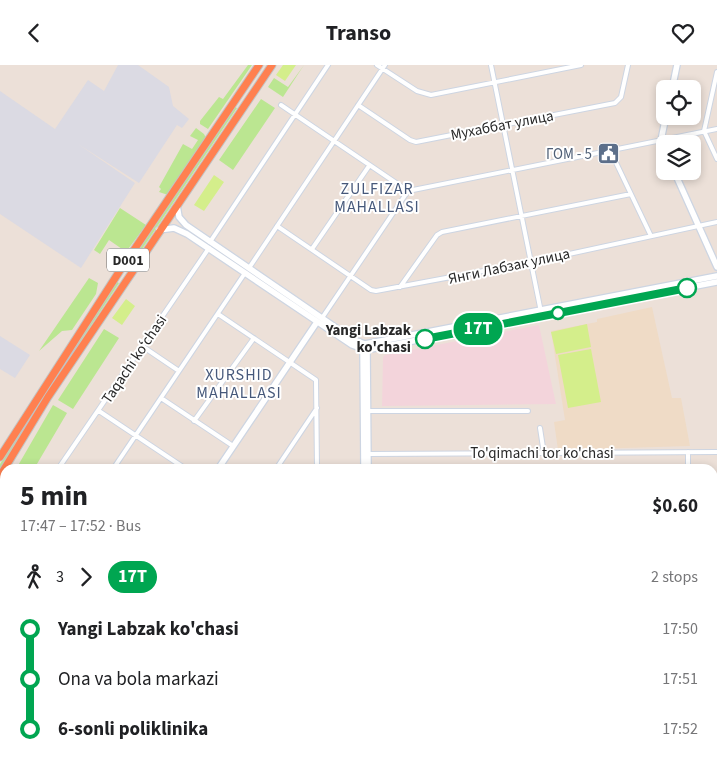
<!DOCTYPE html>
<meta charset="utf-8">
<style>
body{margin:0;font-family:"Source Sans 3",sans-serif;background:#f6f6f6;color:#202124;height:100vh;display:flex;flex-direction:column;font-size:19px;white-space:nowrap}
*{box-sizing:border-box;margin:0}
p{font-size:16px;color:#757577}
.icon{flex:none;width:28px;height:28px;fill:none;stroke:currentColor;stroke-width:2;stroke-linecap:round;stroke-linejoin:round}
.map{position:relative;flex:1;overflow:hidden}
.details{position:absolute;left:0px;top:399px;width:718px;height:301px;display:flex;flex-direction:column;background:#fff;border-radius:15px 15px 0 0;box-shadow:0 2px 8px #0003}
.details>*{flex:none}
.badge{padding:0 10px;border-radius:16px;font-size:18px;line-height:32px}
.fabs{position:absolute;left:656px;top:15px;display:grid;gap:10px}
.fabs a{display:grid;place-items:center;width:45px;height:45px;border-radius:8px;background:#fff;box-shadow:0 2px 8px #0003;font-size:25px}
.map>.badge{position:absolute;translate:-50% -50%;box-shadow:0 0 0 2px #fff}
.legs{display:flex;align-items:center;gap:8px;height:55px;padding:0 20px;font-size:16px}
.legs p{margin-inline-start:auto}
.summary{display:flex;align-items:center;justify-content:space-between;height:85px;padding:0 20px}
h1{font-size:28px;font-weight:700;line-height:38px}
ul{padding:0 20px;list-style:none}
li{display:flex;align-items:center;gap:18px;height:50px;font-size:19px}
li i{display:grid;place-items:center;width:8px;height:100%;margin:0 6px;background:currentColor}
li i::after{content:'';width:12px;height:12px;margin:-6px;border:4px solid;border-radius:50%;background:#fff}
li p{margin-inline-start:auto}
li:first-child i{background:linear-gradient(#0000 50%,currentColor 0)}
li:last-child i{background:linear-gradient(currentColor 50%,#0000 0)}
header{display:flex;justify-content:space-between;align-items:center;height:65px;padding:0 20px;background:#fff;font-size:22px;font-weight:700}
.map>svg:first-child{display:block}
</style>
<header><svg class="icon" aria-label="back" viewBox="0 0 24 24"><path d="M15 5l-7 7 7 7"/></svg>Transo<svg class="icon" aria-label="heart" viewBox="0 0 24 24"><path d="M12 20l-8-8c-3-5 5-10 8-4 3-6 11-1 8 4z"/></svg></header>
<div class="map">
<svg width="717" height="699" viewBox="0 0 717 699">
<rect width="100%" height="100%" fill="#ece0d8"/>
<path fill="#dbdae3" d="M118,0H138L169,22L173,41L189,54L182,63L177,60L139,118L78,79L135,118L81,203L0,149V26L55,64L88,15L104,26Z
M0,271L30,290L15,313L0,304Z"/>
<path fill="#efdbc6" d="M652,242L672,333H681L690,381L558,385L554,357L565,355L551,266L597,257V254Z"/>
<path fill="#f3d4db" d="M539,260L556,339L382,341L383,292L385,290Z"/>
<path fill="#bbe691" d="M248,0H252L208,64L200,59V56L219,32L223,34Z
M304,0L283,32L268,22L274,13L288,22Z
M261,34L275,43L233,105L219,95Z
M235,42L237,43L128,205L126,204Z
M196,63L204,69L206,73L168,130L159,127L161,124L159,122L183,79L192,84L198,75L190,71Z
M120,143L146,160L117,199L113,198L122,184L109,175L100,189L94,185Z
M89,213L98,218L96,229L72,265L62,266L39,286Z
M117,217L119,218L36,344L0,405V399Z
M104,264L119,273L73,344L58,335Z
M53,340L67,348L34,404H16Z"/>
<path fill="#d4ee8b" d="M283,0H296L285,16L276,10Z
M214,110L224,117L204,146L194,140Z
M126,234L135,241L122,260L112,253Z
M587,259L591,282L556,289L551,267Z
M591,284L601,337L568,343L558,290Z"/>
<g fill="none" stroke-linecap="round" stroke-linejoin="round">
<defs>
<path id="street" d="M377,0L417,26L431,30L581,0
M491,0L541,247
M717,7L704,66L717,94
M281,40L408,126
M358,40L410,75L416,77L615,38L621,32L628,0
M610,85L651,171
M277,161L371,225L376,226L532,197L717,157
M210,177L328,0
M312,184L369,101
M249,203L385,0
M400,222L437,170L442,167L631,129
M218,249L316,315L317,404
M322,253L408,126L717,64
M142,281L179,306
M161,333L233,381
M99,346L186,404
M366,346H528
M194,356L254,273
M540,363L544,389
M688,387V404
M368,389L717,387
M58,404L209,183
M113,404L245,208
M276,404L317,343
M712,430H717
M0,470L5,472
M712,470H717
M712,493H717
M0,514L5,502
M712,529H717
M712,570H717
M0,571L5,573
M712,611H717
M0,644L5,631
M712,652H717
M172,695L173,699
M319,695V699
M558,695V699
M597,695V699
M695,695L696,699
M25,699L26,695
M48,699L50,695
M268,699L274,695
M501,699V695
M635,699V695"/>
<path id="secondary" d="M672,24L677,0
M665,85L661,75L666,51
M674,106L717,202
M177,140L179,152L186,160L354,275L365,279L717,211
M159,165L174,163L187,169L352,280L366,285L717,217
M363,284L364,404
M367,284L368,404
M218,404L317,257
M365,695V699
M97,699L98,695"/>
<path id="highway" d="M0,392L119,207L259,0
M0,411L48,332L272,0"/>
</defs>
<use href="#street" stroke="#cdd5e2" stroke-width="6"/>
<use href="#secondary" stroke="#cdd5e2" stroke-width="8"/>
<use href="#highway" stroke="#c3c3c3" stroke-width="9"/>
<use href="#street" stroke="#fff" stroke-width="4"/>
<use href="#secondary" stroke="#fff" stroke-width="5.5"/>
<use href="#highway" stroke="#ff8050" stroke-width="7"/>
</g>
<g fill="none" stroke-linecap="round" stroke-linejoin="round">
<defs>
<path id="line-1" d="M425,274L687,223"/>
</defs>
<use href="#line-1" stroke="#fff" stroke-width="11"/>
<use href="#line-1" stroke="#00a651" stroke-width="8"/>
</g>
<defs>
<symbol id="civic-square" viewBox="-11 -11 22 22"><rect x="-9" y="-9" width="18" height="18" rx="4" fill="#5c6f8a" stroke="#fff"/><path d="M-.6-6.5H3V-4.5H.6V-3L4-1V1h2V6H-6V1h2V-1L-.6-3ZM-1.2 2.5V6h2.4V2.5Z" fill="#fff"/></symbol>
</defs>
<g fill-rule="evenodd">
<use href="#civic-square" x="596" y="76" width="25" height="25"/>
</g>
<g fill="#fff" stroke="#00a651" stroke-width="2.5">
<circle cx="687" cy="223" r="9"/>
<circle cx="558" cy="248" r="6"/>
<circle cx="425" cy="274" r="9"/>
</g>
<g text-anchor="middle" stroke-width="4" stroke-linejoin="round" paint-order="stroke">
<rect fill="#fff" stroke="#686868" stroke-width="1" x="107" y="183.5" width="42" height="23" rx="4"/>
<g font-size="14" font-weight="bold" fill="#282828">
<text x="128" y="200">D001</text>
</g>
<g font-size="15" fill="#282828" stroke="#fff">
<text transform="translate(502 60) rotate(-11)" y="5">Мухаббат улица</text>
<text transform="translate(509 201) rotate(-12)" y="5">Янги Лабзак улица</text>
<text transform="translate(134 294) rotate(-56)" y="5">Taqachi koʻchasi</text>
<text x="542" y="393">To'qimachi tor ko'chasi</text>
</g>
<g font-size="15" fill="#4e5e75" stroke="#fff" text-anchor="end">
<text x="592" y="94">ГОМ - 5</text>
</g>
<g font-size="15" font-weight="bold" fill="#282828" stroke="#fff" text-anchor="end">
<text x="411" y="270">Yangi Labzak<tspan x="411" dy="17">ko'chasi</tspan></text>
</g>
<g font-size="16" letter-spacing="1" fill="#46587a" stroke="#fff">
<text x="377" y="129">ZULFIZAR<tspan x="377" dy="18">MAHALLASI</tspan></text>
<text x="239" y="315">XURSHID<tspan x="239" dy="18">MAHALLASI</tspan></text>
</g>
</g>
</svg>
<div class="fabs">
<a><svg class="icon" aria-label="locate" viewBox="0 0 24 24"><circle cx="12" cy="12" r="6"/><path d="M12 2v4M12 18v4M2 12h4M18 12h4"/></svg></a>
<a><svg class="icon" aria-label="layers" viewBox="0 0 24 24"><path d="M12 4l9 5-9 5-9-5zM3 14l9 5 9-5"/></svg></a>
</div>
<b class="badge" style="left:478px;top:264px;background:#00a651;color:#fff">17T</b>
<section class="details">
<div class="summary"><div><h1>5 min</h1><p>17:47 – 17:52 · Bus</p></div><b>$0.60</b></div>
<div class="legs"><svg class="icon" aria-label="walk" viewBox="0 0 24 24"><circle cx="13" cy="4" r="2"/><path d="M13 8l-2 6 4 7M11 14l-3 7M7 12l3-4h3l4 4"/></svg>3<svg class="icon" aria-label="forward" viewBox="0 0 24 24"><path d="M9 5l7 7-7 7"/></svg><b class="badge" style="background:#00a651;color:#fff">17T</b><p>2 stops</p></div>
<ul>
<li><i style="color:#00a651"></i><b>Yangi Labzak ko'chasi</b><p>17:50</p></li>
<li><i style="color:#00a651"></i><span>Ona va bola markazi</span><p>17:51</p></li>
<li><i style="color:#00a651"></i><b>6-sonli poliklinika</b><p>17:52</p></li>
</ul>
</section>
</div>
